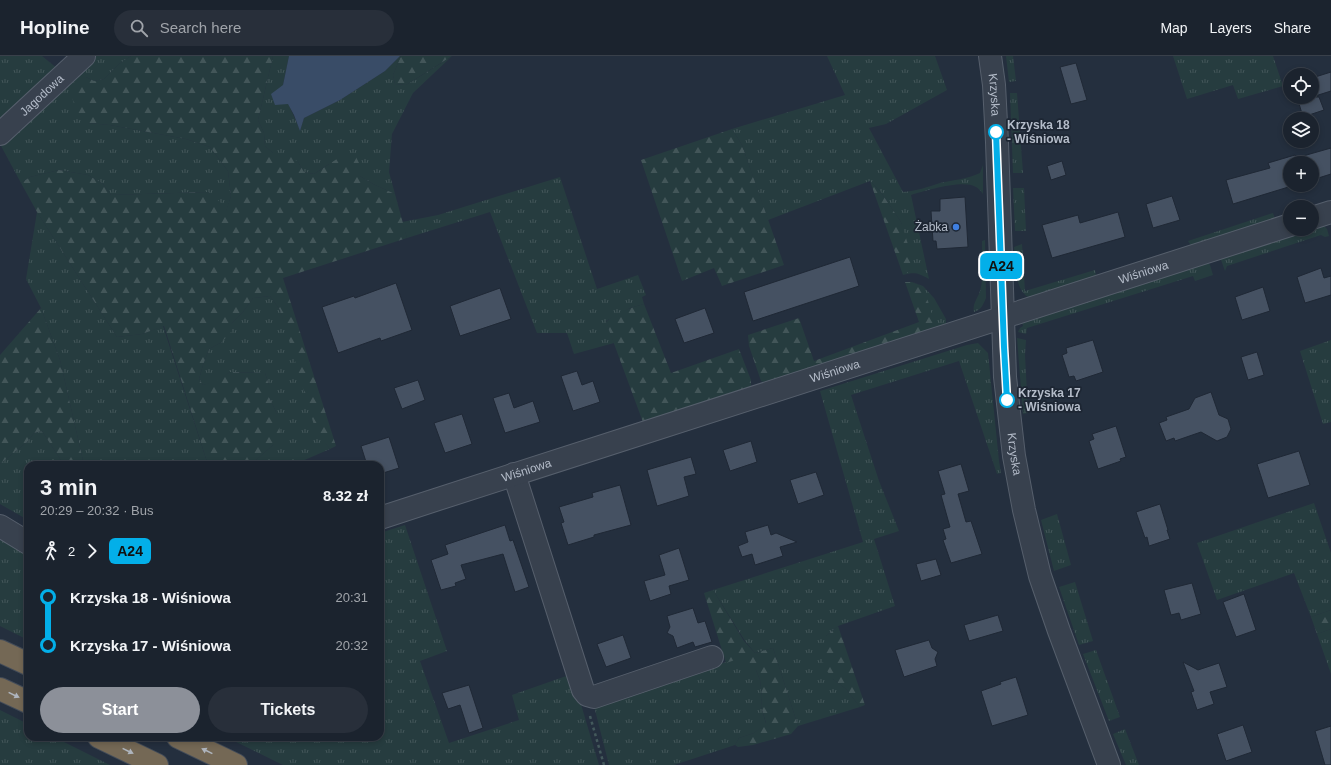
<!DOCTYPE html>
<meta charset="utf-8">
<style>
body{margin:0;font-family:Helvetica,sans-serif;background:#282f3a;color:#f1f3f6;height:100vh;display:flex;flex-direction:column;font-size:15px;white-space:nowrap}
*{box-sizing:border-box;margin:0}
p{font-size:13px;color:#a0a4aa}
.icon{flex:none;width:22px;height:22px;fill:none;stroke:currentColor;stroke-width:2;stroke-linecap:round;stroke-linejoin:round}
.map{position:relative;flex:1;overflow:hidden}
.panel{position:absolute;left:24px;top:405px;width:360px;height:280px;display:flex;flex-direction:column;background:#1b232e;border-radius:12px;box-shadow:0 2px 6px #0003,0 0 0 1px #39404a}
.panel>*{flex:none}
.badge{padding:0 8px;border-radius:6px;font-size:14px;line-height:26px}
.buttons{position:absolute;left:1283px;top:12px;display:grid;gap:8px}
.buttons a{display:grid;place-items:center;width:36px;height:36px;border-radius:50%;background:#1b232e;box-shadow:0 2px 6px #0003,0 0 0 1px #39404a;font-size:20px}
.map>.badge{position:absolute;translate:-50% -50%;box-shadow:0 0 0 2px #fff}
.legs{display:flex;align-items:center;gap:6px;height:44px;padding:0 16px;font-size:13px}
.legs p{margin-inline-start:auto}
.headline{display:flex;align-items:center;justify-content:space-between;height:68px;padding:0 16px}
h1{font-size:22px;font-weight:700;line-height:30px}
.button{display:flex;gap:8px;margin-top:auto;padding:8px 16px}
.button a{flex:1;height:46px;border-radius:24px;background:#8c9099;color:#fff;font-size:16px;font-weight:700;line-height:46px;text-align:center}
.button a+a{background:#282f3a;color:#f1f3f6}
ul{padding:0 16px;list-style:none}
li{display:flex;align-items:center;gap:14px;height:48px;font-size:15px}
li i{display:grid;place-items:center;width:6px;height:100%;margin:0 5px;background:currentColor}
li i::after{content:'';width:10px;height:10px;margin:-5px;border:3px solid;border-radius:50%;background:#1b232e}
li p{margin-inline-start:auto}
li:first-child i{background:linear-gradient(#0000 50%,currentColor 0)}
li:last-child i{background:linear-gradient(currentColor 50%,#0000 0)}
header{display:flex;align-items:center;gap:24px;box-sizing:border-box;height:56px;padding:0 20px;background:#1b232e;border-bottom:1px solid #39404a}
header strong{font-size:19px}
nav{display:flex;gap:22px;margin-inline-start:auto;font-size:14px}
.search{width:280px;height:36px;background:#282f3a;display:flex;align-items:center;gap:10px;box-sizing:border-box;padding:0 14px;border-radius:22px;color:#a0a4aa;font-size:15px}
.map>svg:first-child{display:block}
</style>
<header>
<strong>Hopline</strong>
<div class="search"><svg class="icon" aria-label="search" viewBox="0 0 24 24"><circle cx="10" cy="10" r="6"/><path d="M15 15l6 6"/></svg>Search here</div>
<nav><a>Map</a><a>Layers</a><a>Share</a></nav>
</header>
<div class="map">
<svg width="1331" height="709" viewBox="0 0 1331 709">
<defs>
<pattern id="grass-tufts" width="24" height="20" patternUnits="userSpaceOnUse"><rect width="24" height="20" fill="#263c3f"/><path d="M3 7l-1-3M5 7V3M7 7l1-3M15 17l-1-3M17 17v-4M19 17l1-3" fill="none" stroke="#435659"/></pattern>
<pattern id="forest-firs" width="22" height="20" patternUnits="userSpaceOnUse"><rect width="22" height="20" fill="#263c3f"/><path d="M5 1l3.5 6h-7zM16 11l3.5 6h-7z" fill="#435659"/></pattern>
</defs>
<rect width="100%" height="100%" fill="#242f3e"/>
<path fill="url(#grass-tufts)" d="M0,0H42L58,13L0,68Z
M92,0H131L119,8L104,23L94,25L86,21L88,67L110,69L186,83L210,91L228,115L231,140L226,156L208,136L111,139L103,128L88,119L59,114L30,121L21,127L0,88Z
M273,0H289L283,29L288,47L300,74L304,62L340,44L385,15L400,0H401L393,19L395,28L406,29L451,1L413,37L392,78L389,116L395,138L373,128L360,120V109L329,108L314,118L304,116L298,106L273,97L265,90L264,77L258,64Z
M827,0H935L947,34L886,68L869,72L903,136C916,135 928,131 940,127C954,124 967,123 980,117L983,109V138C981,135 978,132 976,131C963,123 925,135 911,139L929,223C918,217 915,216 903,219L910,214L901,166L880,135L870,125L768,164L742,89L732,73L845,39Z
M1006,0H1013L1016,25L1009,26Z
M1173,0H1273L1283,30L1238,43L1233,29L1187,43Z
M1010,37H1017L1023,117H1013Z
M560,121L597,233L638,219L646,239L642,241L644,248L630,252L606,265L614,287L574,298L567,277H537L490,156L407,182L402,166L438,159Z
M1013,132H1024L1026,175H1015Z
M37,156L117,281L142,278L163,270L208,409H84L60,304L41,252L26,223Z
M1273,157L1276,166L1194,194L1188,185Z
M1322,168L1327,173L1329,180L1325,181L1321,179L1227,210L1225,215L1220,201L1307,173H1312V171Z
M985,184L986,242C983,249 981,254 974,256C972,248 978,242 980,235C984,223 982,199 982,185Z
M1022,188L1025,235L1095,214L1097,225L1033,244C1013,236 1016,209 1014,191Z
M1206,205L1210,209L1213,219L1195,225L1193,220L1027,272L1026,278L1018,276L1020,272L1023,270L1022,265Z
M912,226L923,230L934,242L946,263V272L932,277L919,229Z
M270,240L280,254L326,388L330,393L293,409H256V404L273,389L277,358L269,341V329L265,317L230,316L216,326L203,329L199,323L203,309L209,293L222,286L232,267L243,256L253,242Z
M1017,282L1026,284L1025,299L1028,357L1023,358Z
M1331,284V366L1323,368L1300,295Z
M978,287L988,297L999,405L1001,417L997,418L959,305L851,339L879,425L899,475L874,483L895,550L838,570L826,580L833,623L846,633L860,651L798,670L773,592L755,597L745,585L713,534L863,486L820,335L967,289Z
M42,375L64,409H28V464L0,448V408L27,386L34,377Z
M1314,447L1331,497V554L1311,561L1294,517L1217,544L1197,487Z
M1057,458L1071,509L1054,515L1041,464Z
M405,469L447,595L420,605L449,687L519,664L512,639L572,618L599,709H283L226,681H380V477Z
M0,484L28,497V584L0,570Z
M1075,526L1093,585L1079,589L1059,531Z
M1331,573V618L1317,578Z
M1096,594L1120,661L1109,665L1083,598Z
M744,600L756,614L760,624L762,640L761,650L766,668L754,677L739,682L735,689L674,709H609L594,650Z
M0,654L28,668V681H54L110,709H0Z
M1125,673L1139,709H1126L1113,678Z"/>
<path fill="url(#forest-firs)" d="M131,0H273L258,64L264,77L265,90L273,97H286L298,106L304,116L314,118L346,97L355,99L360,109V120L373,128L395,138L407,182L283,222L336,390L330,393L320,381L314,369L280,254L270,240L253,242L243,256L232,267L231,276L222,286L209,293L203,309L199,323L203,329L216,325L230,316L265,317L269,329V341L277,358L280,376L273,389L256,404V409H208L164,270L142,278L117,281L37,156L21,127L30,121L59,114L88,119L103,128L111,139L208,136L221,147L226,155L231,140L228,115L210,91L186,83L110,69L88,67L76,54L71,38L75,20L86,21L94,25L104,23L119,8Z
M401,0H452L406,29L395,28L393,19Z
M732,73L742,89L784,209L722,230L714,212L682,225L641,104Z
M870,125L880,135L901,166L911,198L910,214L903,219Z
M905,226H912L919,229L928,245L933,263L932,277L769,328L761,325L749,290L748,279L799,262L814,305L919,266Z
M644,248L671,317L739,293L751,324V333L644,369L606,266C617,256 630,252 644,248Z
M41,252L60,304L84,409H64L42,375L34,377L27,386L0,408V299Z
M713,534L744,585L755,597L773,592L798,670L791,678L753,689L738,691L735,689L739,682L754,677L766,667L761,650L762,640L760,624L756,614L746,609L744,601L726,607L704,537Z
M1331,554V573L1317,578L1311,561Z
M838,570L865,649L860,651L846,633L833,623L824,611L821,595L826,580Z"/>
<path fill="#394c67" d="M289,0H400L385,15L340,44L304,62L300,75L294,59L288,48L275,49L271,38L283,29Z"/>
<path fill="#455162" stroke="#1f2835" d="M1076,7L1087,44L1071,48L1060,11Z
M1331,16V35L1312,41V22Z
M1297,41H1319L1324,54L1303,61Z
M1331,92V118L1312,124V107H1290V129H1295L1233,148L1226,124L1270,112L1268,107L1295,99L1296,102Z
M1062,105L1066,119L1051,124L1047,110Z
M1172,140L1180,164L1153,172L1146,148Z
M965,141L968,191L937,193L936,185H933L931,155H940V143Z
M1118,156L1125,181L1052,202L1042,169L1078,159L1080,167Z
M850,201L859,230L753,265L744,236Z
M1321,212L1324,222L1331,220V239L1305,247L1297,221Z
M396,227L412,274L381,285L380,282L338,297L322,251L354,240L355,242Z
M1263,231L1270,255L1242,264L1235,241Z
M500,232L511,263L460,280L450,250Z
M705,252L714,277L684,287L675,263Z
M1093,284L1103,316L1076,325L1074,320L1069,321L1062,299L1067,297L1066,292Z
M1257,296L1264,319L1248,324L1241,301Z
M577,315L582,329L593,325L600,346L573,355L561,320Z
M418,324L425,344L402,353L394,332Z
M1211,336L1219,359L1228,363L1231,373L1227,381L1217,385L1201,376L1175,385L1174,382L1166,385L1159,367L1167,364L1166,361L1189,353L1195,342Z
M509,337L514,352L533,345L540,366L505,377L493,342Z
M462,358L472,388L445,397L434,367Z
M1116,370L1126,401L1120,403L1121,405L1098,413L1089,385L1094,383L1092,378Z
M389,381L399,412L380,418V409H367L361,390Z
M751,385L757,406L730,415L723,394Z
M1299,395L1310,429L1268,442L1257,408Z
M691,401L696,418L684,421L689,440L657,450L647,414Z
M961,408L969,435L958,438L966,466L971,465L982,498L951,507L943,484L946,483L943,473L950,471L941,439L945,438L938,415Z
M816,416L824,439L798,448L790,424Z
M620,429L631,469L594,479V481L568,489L561,467L564,466L559,451L593,441L592,437Z
M1160,448L1168,474H1167L1170,483L1149,490L1147,481L1145,482L1136,456Z
M505,469L510,485L513,484L529,531L515,536L503,498L461,509L466,523L455,527L456,530L441,534L431,504L448,498L445,489Z
M768,469L771,479L776,477L797,486L780,491L783,500L755,509L752,498L742,501L738,490L748,486L745,476Z
M679,492L689,524L669,530L671,538L650,545L644,525L665,519L659,499Z
M936,503L941,519L921,525L916,508Z
M1192,527L1201,558L1181,564L1179,557L1171,559L1164,534Z
M1244,538L1256,574L1236,581L1223,546Z
M693,552L698,567L705,565L712,586L695,591L693,586L677,592L673,580L667,577L670,571L667,560Z
M998,559L1003,575L969,585L964,569Z
M623,579L631,602L606,611L597,588Z
M929,584L932,592L938,596L935,603L937,610L904,621L895,594Z
M1183,606L1198,614L1219,607L1227,631L1210,636L1214,648L1197,654L1191,636L1194,635Z
M1016,621L1028,659L992,670L981,635L1001,628L1000,626Z
M469,629L483,672L469,677L460,649L448,653L442,637Z
M1243,669L1252,696L1226,705L1217,678Z
M1331,670V709H1325L1315,675Z"/>
<g fill="none" stroke-linecap="round" stroke-linejoin="round">
<defs>
<g id="minor">
<path id="s1" d="M990,0L994,29L997,86L1005,321L1014,400L1024,454L1040,520L1059,575L1109,709"/>
<path id="s2" d="M0,78L84,0"/>
<path d="M1312,162L1331,156"/>
<path d="M514,418L583,634L587,639L594,641L712,601"/>
<path id="s3" d="M380,462C683,363 987,267 1290,169"/>
<path d="M0,470L28,487"/>
</g>
<path id="highway" d="M0,595L28,608
M0,633L28,646
M99,681L157,709
M178,681L236,709"/>
</defs>
<use href="#minor" stroke="#565f6c" stroke-width="24"/>
<use href="#highway" stroke="#434c59" stroke-width="24"/>
<path stroke="#44595c" stroke-width="2.5" stroke-dasharray="3 3" stroke-linecap="butt" d="M590,660L604,709"/>
<use href="#minor" stroke="#38414e" stroke-width="22"/>
<use href="#highway" stroke="#746855" stroke-width="22"/>
</g>
<defs><path id="oneway-solid" d="M-6-.8H1V-3.2L6.5 0L1 3.2V.8H-6Z"/></defs>
<g fill="#aeb4bd">
<use href="#oneway-solid" transform="translate(14 639) rotate(26)"/>
<use href="#oneway-solid" transform="translate(128 695) rotate(26)"/>
<use href="#oneway-solid" transform="translate(207 695) rotate(-154)"/>
</g>
<g fill="none" stroke-linecap="round" stroke-linejoin="round">
<defs>
<path id="line-1" d="M996,76L1004,291L1007,344"/>
</defs>
<use href="#line-1" stroke="#fff" stroke-width="9"/>
<use href="#line-1" stroke="#03afe9" stroke-width="6"/>
</g>
<g fill="#fff" stroke="#03afe9" stroke-width="2">
<circle cx="996" cy="76" r="7"/>
<circle cx="1007" cy="344" r="7"/>
</g>
<circle fill="#3f7fe0" stroke="#1d2633" stroke-width="1.5" cx="956" cy="171" r="4"/>
<g text-anchor="middle" stroke-width="3.5" stroke-linejoin="round" paint-order="stroke">
<g font-size="12" fill="#b4bcc9" stroke="#1d2633">
<text dy="4" stroke="none"><textPath href="#s1" startOffset="39">Krzyska</textPath></text>
<text dy="4" stroke="none"><textPath href="#s2" startOffset="57">Jagodowa</textPath></text>
<text dy="4" stroke="none"><textPath href="#s3" startOffset="802">Wiśniowa</textPath></text>
<text dy="4" stroke="none"><textPath href="#s3" startOffset="478">Wiśniowa</textPath></text>
<text dy="4" stroke="none"><textPath href="#s1" startOffset="399">Krzyska</textPath></text>
<text dy="4" stroke="none"><textPath href="#s3" startOffset="154">Wiśniowa</textPath></text>
</g>
<g font-size="12" font-weight="bold" fill="#b4bcc9" stroke="#1d2633" text-anchor="start">
<text x="1007" y="73">Krzyska 18<tspan x="1007" dy="14">- Wiśniowa</tspan></text>
<text x="1018" y="341">Krzyska 17<tspan x="1018" dy="14">- Wiśniowa</tspan></text>
</g>
<g font-size="12" fill="#b4bcc9" stroke="#1d2633" text-anchor="end">
<text x="948" y="175">Żabka</text>
</g>
</g>
</svg>
<div class="buttons">
<a><svg class="icon" aria-label="locate" viewBox="0 0 24 24"><circle cx="12" cy="12" r="6"/><path d="M12 2v4M12 18v4M2 12h4M18 12h4"/></svg></a>
<a><svg class="icon" aria-label="layers" viewBox="0 0 24 24"><path d="M12 4l9 5-9 5-9-5zM3 14l9 5 9-5"/></svg></a>
<a>+</a>
<a>−</a>
</div>
<b class="badge" style="left:1001px;top:210px;background:#03afe9;color:#111">A24</b>
<section class="panel">
<div class="headline"><div><h1>3 min</h1><p>20:29 – 20:32 · Bus</p></div><b>8.32 zł</b></div>
<div class="legs"><svg class="icon" aria-label="walk" viewBox="0 0 24 24"><circle cx="13" cy="4" r="2"/><path d="M13 8l-2 6 4 7M11 14l-3 7M7 12l3-4h3l4 4"/></svg>2<svg class="icon" aria-label="forward" viewBox="0 0 24 24"><path d="M9 5l7 7-7 7"/></svg><b class="badge" style="background:#03afe9;color:#111">A24</b></div>
<ul>
<li><i style="color:#03afe9"></i><b>Krzyska 18 - Wiśniowa</b><p>20:31</p></li>
<li><i style="color:#03afe9"></i><b>Krzyska 17 - Wiśniowa</b><p>20:32</p></li>
</ul>
<div class="button"><a>Start</a><a>Tickets</a></div>
</section>
</div>
